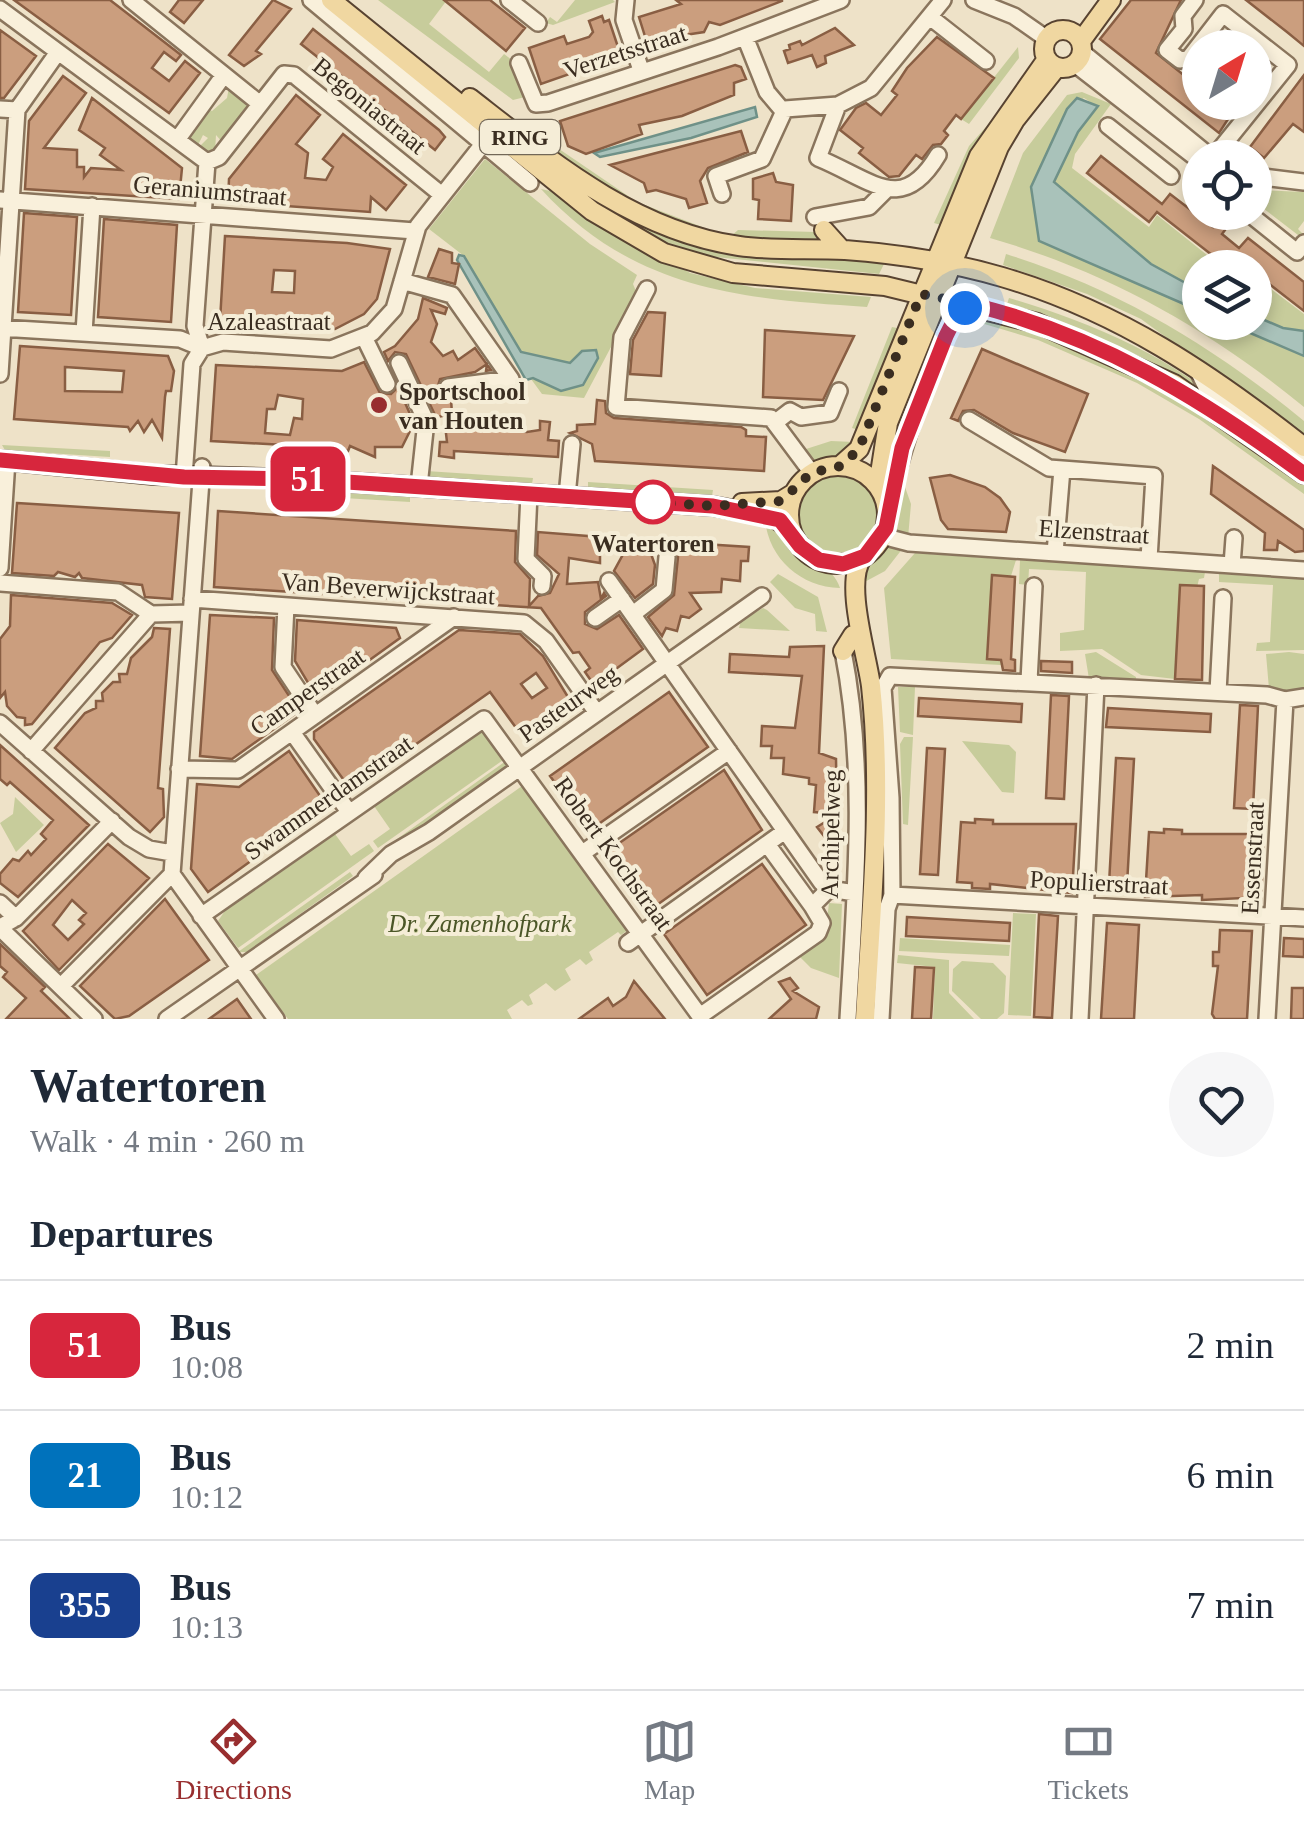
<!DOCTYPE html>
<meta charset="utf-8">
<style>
body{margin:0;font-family:"Times New Roman",serif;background:#f6f6f7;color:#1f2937;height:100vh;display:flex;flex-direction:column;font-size:38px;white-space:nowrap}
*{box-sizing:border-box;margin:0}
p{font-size:32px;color:#747a83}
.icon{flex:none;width:55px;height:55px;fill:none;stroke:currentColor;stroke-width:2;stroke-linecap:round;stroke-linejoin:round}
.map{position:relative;height:1019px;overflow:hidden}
.side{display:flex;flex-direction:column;background:#fff;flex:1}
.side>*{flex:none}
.badge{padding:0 20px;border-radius:15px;font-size:35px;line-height:65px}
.needle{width:65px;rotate:38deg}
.tools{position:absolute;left:1182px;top:30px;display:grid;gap:20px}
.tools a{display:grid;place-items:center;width:90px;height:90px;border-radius:50%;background:#fff;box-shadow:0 5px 15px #0003;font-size:50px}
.you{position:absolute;width:50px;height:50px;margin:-25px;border:8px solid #fff;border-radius:50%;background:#1a73e8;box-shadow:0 0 0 15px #1a73e833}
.map>.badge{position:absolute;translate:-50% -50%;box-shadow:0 0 0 5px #fff}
h2{padding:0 30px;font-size:38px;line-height:90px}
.round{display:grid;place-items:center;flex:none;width:105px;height:105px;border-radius:52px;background:#f6f6f7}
.overview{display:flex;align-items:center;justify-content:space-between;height:170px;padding:0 30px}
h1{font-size:48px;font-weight:800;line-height:75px}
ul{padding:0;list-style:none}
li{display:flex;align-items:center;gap:30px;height:130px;padding:0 30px;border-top:2px solid #e0e1e3}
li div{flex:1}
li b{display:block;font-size:38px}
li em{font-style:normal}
li .badge{min-width:110px;font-weight:700;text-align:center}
.dock{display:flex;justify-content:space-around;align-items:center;height:140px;border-top:2px solid #e0e1e3;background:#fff;font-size:28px;color:#747a83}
.dock a{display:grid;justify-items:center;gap:5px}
.dock .current{color:#982e2f}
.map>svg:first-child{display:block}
</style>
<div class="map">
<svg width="1304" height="1019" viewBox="0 0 1304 1019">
<rect width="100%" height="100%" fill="#eee2c8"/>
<path fill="#c7cc9b" d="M378,0H447L429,24L489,72L504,54L512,60L525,97L513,100Z
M575,0H613L615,2L553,25L546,23L550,17L557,22Z
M1018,47L1019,58L969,124L961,119Z
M229,87L248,107L223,143L216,135L215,152L207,154L198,148L208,138L203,135L197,147L188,136L206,108L212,111L227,98Z
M1082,92L1111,104L1075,154L1072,168L1149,227L1157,215L1222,267L1200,268V291C1147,267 1095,224 1054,182L1078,131L1098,107L1084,98L1067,109L1039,241L1200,311V322L1227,323L1304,356V407C1209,329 1108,272 990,238L1023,153L1067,95Z
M512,117L637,202L710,230L703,232L646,214L508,122Z
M993,119L941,225L934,223L969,146Z
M503,128L646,225L886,260L879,274L687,254L613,221Z
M485,159L590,244L637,275L633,284L638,296L584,398L542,394L531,379C569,382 577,403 598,358L570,363L521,352L464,256L429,229Z
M541,189L559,193L690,273L755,288L871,297L867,307C741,299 633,290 541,189Z
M1255,190L1304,192V221L1298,229L1303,234L1297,243L1298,235L1255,202Z
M738,230L816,232L823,241L789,243L730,237Z
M1006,254C1119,289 1214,347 1304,421V438L1141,319L1087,294L1003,265Z
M1255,277L1304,314V331L1283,328L1255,316Z
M1009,298C1087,321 1177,358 1236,416L1006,307Z
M984,314L1082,346L1204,409L1304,481V494L1199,419L1137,383L1038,340L981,323Z
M892,327L902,329L862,431L852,428Z
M831,441L854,442C841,456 833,465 812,462L803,450Z
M2,445L110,451V457L16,451L15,454L6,452Z
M794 514a44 44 0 1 1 88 0a44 44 0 1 1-88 0Z
M426,471L533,478L532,484L426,477Z
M900,473L911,504L908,538L892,527Z
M588,482L713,490L712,496L588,488Z
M278,487L410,496V502L277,494Z
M765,520C784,529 785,538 799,552C814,566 833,566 840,588C801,587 769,559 765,520Z
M885,547L903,548L885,571L859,585L864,563Z
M915,553L1016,560L1011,576L993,575L1001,665L891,659L884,588Z
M1020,560L1205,572L1204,578L1199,579L1175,679L1141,675L1102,649L1060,651V633L1084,630L1086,572L1029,569L1028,585L1019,584Z
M778,574L818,597L827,632L816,631L815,614L795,608L770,582Z
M1219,574L1304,579V650L1256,651L1257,643L1270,642L1273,585L1219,582Z
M763,608L767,610L790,631L739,628L741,621Z
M1096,652L1136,677V682L1089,679L1085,654Z
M1289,652L1304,654V691L1291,695L1269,689L1266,654Z
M898,687H915L913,735L900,732Z
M485,730L506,758L378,848L373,841L390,829L374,806Z
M904,737H913L908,825L903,824L900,744Z
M962,741L1009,745L1016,752L1014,793L1002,792Z
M510,758L509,765L383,855L379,852Z
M522,786L628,930L621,935L618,932L589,952L593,960L586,965L580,959L565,969L571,980L555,991L546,983L529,995L533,1004L528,1006L522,1000L507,1010L512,1019H288L256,975Z
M15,797L44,825L16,852L0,823L13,814Z
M335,834L351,856L369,844L374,851L238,948L218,921L233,899L237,903Z
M350,872L353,876L247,952H238Z
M829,903L842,904L839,978L811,968L797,954L826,928Z
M1013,913L1036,914L1031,1016L1008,1015Z
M900,938L1010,945L1009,956L899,951Z
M898,955L949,960V993L974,1019H933L935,967L897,963Z
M962,961L993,963L1006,976L1004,1013L997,1019H981L952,991L953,969Z"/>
<path fill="#a9c2ba" stroke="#6f9188" stroke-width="2.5" d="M1077,98L1098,106L1078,132L1054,182L1151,264L1200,291V311L1039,241L1031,187L1067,109Z
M755,107L757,117L691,138L600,157L594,153Z
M459,255L464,256L521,352L570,363L582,351L596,350L598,358L583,385L561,391L533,378L526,380L457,260Z
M1255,316L1283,328L1304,331V356L1227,323L1255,322Z"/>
<path fill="#cb9e7e" stroke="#895e43" stroke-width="2.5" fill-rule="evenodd" d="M14,0H110L181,55L176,61L164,52L152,68L169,81L185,61L200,73L169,113Z
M179,0H203L184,23L170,12Z
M273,0L291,9L256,51L261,54L244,66L229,55Z
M444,0H490L525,28L506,51Z
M676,0H782V1L720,25L709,22L704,32L685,35L679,31L676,38L648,46L639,17L681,4Z
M1131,0H1181L1156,53L1200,88V102H1219L1232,113L1219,133L1100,39Z
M1246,0H1304V46L1287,32Z
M602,16L604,22L609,20L621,56L541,84L529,48L564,36L567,44L589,37L593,32L589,21Z
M835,28L854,45L825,56L826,63L817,67L812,55L788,63L784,51L790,49L789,45L800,41L802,45Z
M313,29L439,130L445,137L435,150L301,44Z
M0,30L36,56L4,98H0Z
M937,37L994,78L961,119L956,115L944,131L948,135L941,144L933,145L922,159L916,155L899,176L889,177L859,153L863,148L840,130L856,108L866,103L881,115L897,95L892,91L907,68Z
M735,65L741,67L746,79L734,83V95L682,116L639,125L642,134L586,154L568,146L560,121Z
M1304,75V132L1293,124L1264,158L1250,147Z
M63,76L86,93L44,148L77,150V167H84V177L91,168L121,170L100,155L105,148L79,130L92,98L182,168L179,199L25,189L29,121Z
M296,95L320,115L296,144L308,153L305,178L326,180L333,167L323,159L343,134L406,185L386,210L371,197L370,212L228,202L229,179Z
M741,131L748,152L708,168L700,181L707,203L689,208L686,199L656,190L647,192L644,183L610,165Z
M1101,156L1162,204L1170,194L1213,227L1222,215L1231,222L1222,234L1239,248L1248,238L1304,282V311L1255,273V268L1234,256L1226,266L1157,212L1149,222L1087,173Z
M773,173L776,182L793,185L791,221L758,219L759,200L753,199V179Z
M24,213L77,217L71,315L18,312Z
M104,219L177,225L171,322L98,317Z
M225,236L347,243L390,249L377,299L364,314L335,329L255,324L220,321ZM274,270L295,271L294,293L272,292Z
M439,249L452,253V263L459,264L455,284L428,277Z
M423,298L447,308L445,314L431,310L437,324L431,342L443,356L453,351L458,360L475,348L491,370L486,371L487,364L475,372L440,379L437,389L451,398L452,415L436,417L406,354L395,352L388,361L384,352L395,346L418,319Z
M648,312L665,313L661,376L630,374L633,340Z
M765,330L854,336L823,400L763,397Z
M20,346L168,356L174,371L171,391H166L165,397L162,438L152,420L144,432L138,421L130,431L128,427L14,419ZM65,367L124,371L122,392L65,391Z
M982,349L1088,394L1065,452L1013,433L974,410L963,411L958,421L951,418Z
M364,362L380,393L391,394L398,387L414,423L402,447H375V457L350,446L348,451L335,449L334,455L303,446L211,441L216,365L342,371ZM278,395L303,399L302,419L294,418L290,435L265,433L267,409H275Z
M597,400L605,401L606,413L614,418L741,427L746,430V436L766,437L764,471L595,461L592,444L570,433L577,431V425L595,424Z
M540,421L550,422L548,440L559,441L558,457L454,451V458L439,456L440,442H447L445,425L527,432L540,430Z
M1213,466L1304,530V551L1295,552L1278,541L1277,550H1264L1265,533L1211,494Z
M950,475L985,487L1000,498L1010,512L1006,532L948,529L941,520L930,478Z
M17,503L179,513L172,599L145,597L142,585L82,578L79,573L75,577L58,572L54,576L12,573Z
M218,511L516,531L515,562L530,579L529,606L538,596L550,593L559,574L537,555L538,532L600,537V563L569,558L567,584L598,582L601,599L604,593L606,596L585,612V624L597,629L619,615L643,649L594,685L585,672L590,668L579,652L573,653L541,608L214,587Z
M672,542L749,547L748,561H741L740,581L722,579L721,592L690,593L701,609L689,618L681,616L677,631L666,628L662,636L648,617L674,595L678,557Z
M639,544L650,551L655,565L653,584L635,598L614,571L626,549Z
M992,575L1015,577L1011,659L1015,660V671L1003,670L1001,660L987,659Z
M1180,585L1204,586L1202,680L1175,679Z
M11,595L112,603L132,615L112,638L100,642L32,724L25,725V718L17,717L7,706L5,692L0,698V639L10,626Z
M210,615L274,618L272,670L299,711L232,759L200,756Z
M297,620L396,628L400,638L317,698L295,661Z
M154,628L170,629L158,788L163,789L164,817L150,832L55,748L85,713L96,708V701H103L102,693L113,682H120L119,674H127L131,658L152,637Z
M459,630L520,634L543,656L571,702L522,736L490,692L351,790L314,739V732ZM536,673L547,688L532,698L521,684Z
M824,646L819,753L836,759L837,814L814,812L816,785L809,784V778L783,774L784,758H771L772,746H761L762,726L795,728L802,676L729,672L730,654L789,657L790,647Z
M1041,661L1072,662V673L1041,671Z
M669,692L708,747L590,830L550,776Z
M1051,695L1069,696L1064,799L1046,798Z
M919,698L1022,704L1021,722L918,716Z
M1240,705L1258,706L1253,809L1234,808Z
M1108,708L1211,714L1210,732L1106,727Z
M0,745L89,825L18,897L0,883V874L13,859L19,861L28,851L31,855L46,839L41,834L53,820L10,782L7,785L0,779Z
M927,748L945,749L938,875L920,874Z
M289,751L327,806L208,892L191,869L197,784L239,787Z
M1116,758L1134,759L1127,885L1109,884Z
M724,770L762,830L647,912L605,853Z
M838,814L837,836L827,840L817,827Z
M975,819L993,820V824H1076L1072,893L990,884V889L972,888V883L957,882L961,822L975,823Z
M1164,829L1182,830V834H1264L1261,903L1243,902V898L1202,900V895L1145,897L1149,832L1164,833Z
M108,844L149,878L59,970L23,931ZM72,900L86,913L79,920L84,924L68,940L53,925Z
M762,864L806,925L707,995L664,934Z
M165,899L209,960L129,1016L115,1019L80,986Z
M1039,914L1058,916L1052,1018L1034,1017Z
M907,917L1010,923L1009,941L906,936Z
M1107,923L1139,925L1134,1019H1101Z
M1220,930L1252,931L1247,1019H1215L1212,1014L1218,966H1213V952H1219Z
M1284,938L1304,939V957L1283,956Z
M0,944L45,987L41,991L70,1019H6L26,998L3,977L7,972L0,966Z
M915,967L934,968L931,1019H912Z
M790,978L798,988L793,991L819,1007L816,1019H769L791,999L779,982Z
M634,981L665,1019H579L608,998L613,1006L626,997Z
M1292,988H1304V1019H1291Z
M237,999L251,1019H209Z"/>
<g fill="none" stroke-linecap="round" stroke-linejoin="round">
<defs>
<path id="minor" d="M131,0L259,103
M311,0L530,183
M509,0L538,23
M626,0L624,20L641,70
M974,0L1014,16L1047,39
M1195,0L1183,16L1184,29L1167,50L1180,60L1189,58L1223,14L1288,65L1213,158
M0,9L207,162
M930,17L986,61
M745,37L767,92L783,111
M1082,52L1212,158
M519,63L536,104L548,103L718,47L841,0
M1075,64L1200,161
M838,105L818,158C872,180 902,216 938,155
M0,109L17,110L58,52
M1108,126L1171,176
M177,140L224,75
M1255,176L1304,182
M722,194L716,176L762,159L785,109L838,105L871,88L943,0
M0,200L415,231
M1247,212L1297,252L1304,243
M815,217L869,207L887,189
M402,281L452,295L511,379L448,387
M647,289L622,337L616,407L771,418L812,473
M0,328L180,339L202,348L223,342L331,349L372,333L394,309L418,226L483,144
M84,333L92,206
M364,337L387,384
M202,348L195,326L207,162L219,157L284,74L294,75L442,195
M399,363L426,421L419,486
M1197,369L1207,389L1304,458
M0,374L17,110
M969,420L1049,468L1154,476L1149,559
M777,421L790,411L801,417L830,413L839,391
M184,477L192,364L202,348
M529,494L526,559L543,576L542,586
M567,496L572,444
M887,509C898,470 937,317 973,306
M882,536L909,543L1304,570
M1055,553L1062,469
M1232,565L1234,538
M0,568L7,460
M609,581L821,882L829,889L855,893
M0,583L118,592L151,614
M192,599L524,623L546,641L597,713
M286,606L283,667L315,715
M151,614L191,613
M633,614L664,590L667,557
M595,618L622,599
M843,651C867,773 855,896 848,1019
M1029,681L1034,586
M1218,692L1223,598
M0,723L129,837L149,849L172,853
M292,732L349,812
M31,751L151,614
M179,769L238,770L454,617
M767,844L812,906
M584,852L729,751
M172,874L202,467
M172,874L276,1019
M366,878L391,854L429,832L762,596
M892,895L1304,918
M0,903L16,918
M201,916L484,719L702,1019
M0,927L16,918L112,821
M0,928L94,1019
M628,943L785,831
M61,986L172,874
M700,1016L818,933L822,923L812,906L829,889
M167,1019L374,875
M881,1019L887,909L892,895L891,798L883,688L890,676L1267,695L1285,700L1304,697
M1080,1019L1096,685
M1267,1019L1285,700"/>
<path id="major" d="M331,0L592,211L664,253L733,273L885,286L1037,323L1174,384L1304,474
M1044 49a19 19 0 1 1 38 0a19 19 0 1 1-38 0Z
M1081,41L1111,0
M470,98C551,161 634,231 739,246C774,251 810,248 845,250C898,254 951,262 1002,277C1118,311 1210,373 1304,447
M824,230L842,250
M0,460L155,475L301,479L713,506L773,517L791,529
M841,465L859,449L979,156L1047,59
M789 515a49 49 0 1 1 98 0a49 49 0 1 1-98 0Z
M878,486L888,423L999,147L1015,120L1057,67
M742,503L781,501L794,493
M862,558C844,583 867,655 871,686C883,796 871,909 865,1019
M843,651L853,635"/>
</defs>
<use href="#minor" stroke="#8a755d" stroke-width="20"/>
<use href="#major" stroke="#584331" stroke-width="22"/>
<use href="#minor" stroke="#f9f0db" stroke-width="15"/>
<use href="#major" stroke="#f0d7a1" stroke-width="18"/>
</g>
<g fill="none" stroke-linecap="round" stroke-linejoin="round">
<defs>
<path id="line" d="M0,460L184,477L301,479L713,506L780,520L800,546L819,560L843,564L865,556L886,528L902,448L946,336L957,314L974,305C1099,336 1201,398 1304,474"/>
</defs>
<use href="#line" stroke="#fff" stroke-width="22"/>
<use href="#line" stroke="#d7263d" stroke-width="15"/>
<path stroke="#3a2d20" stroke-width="10" stroke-dasharray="0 18" d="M653,502L713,506L781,501L811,473L841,466L859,449L921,294L974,305L965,308"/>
</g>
<circle fill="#982e2f" stroke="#f5edd7" stroke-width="4" cx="379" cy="405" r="10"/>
<circle fill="#fff" stroke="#d7263d" stroke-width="5" cx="653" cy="502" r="20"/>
<g text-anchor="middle" stroke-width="8" stroke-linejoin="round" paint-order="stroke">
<rect fill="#f5edd7" stroke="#726757" stroke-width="2.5" x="480" y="120" width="80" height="34" rx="8"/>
<g font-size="22" font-weight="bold" fill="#3a2d20">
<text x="520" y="145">RING</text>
</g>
<g font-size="25" fill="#3a2d20" stroke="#f5edd7">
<text transform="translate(625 51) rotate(-18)" y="9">Verzetsstraat</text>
<text transform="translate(370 105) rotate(39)" y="9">Begoniastraat</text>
<text transform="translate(210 190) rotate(5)" y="9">Geraniumstraat</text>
<text x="269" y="330">Azaleastraat</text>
<text transform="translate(1094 531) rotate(4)" y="9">Elzenstraat</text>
<text transform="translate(388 588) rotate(4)" y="9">Van Beverwijckstraat</text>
<text transform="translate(307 691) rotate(-35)" y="9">Camperstraat</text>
<text transform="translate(568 703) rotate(-35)" y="9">Pasteurweg</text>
<text transform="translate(328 797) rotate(-35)" y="9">Swammerdamstraat</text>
<text transform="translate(830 834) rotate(-89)" y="9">Archipelweg</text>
<text transform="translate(614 853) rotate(54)" y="9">Robert Kochstraat</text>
<text transform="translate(1252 858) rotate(-87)" y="9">Essenstraat</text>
<text transform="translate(1099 882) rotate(3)" y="9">Populierstraat</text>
</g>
<g font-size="25" font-weight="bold" fill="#3a2d20" stroke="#f5edd7" text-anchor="start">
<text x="399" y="400">Sportschool<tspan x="399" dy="29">van Houten</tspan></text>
</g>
<g font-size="25" font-weight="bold" fill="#3a2d20" stroke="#f5edd7">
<text x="653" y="552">Watertoren</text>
</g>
<g font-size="25" font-style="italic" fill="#4b5627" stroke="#f5edd7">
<text x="480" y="932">Dr. Zamenhofpark</text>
</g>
</g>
</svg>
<div class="tools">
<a><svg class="needle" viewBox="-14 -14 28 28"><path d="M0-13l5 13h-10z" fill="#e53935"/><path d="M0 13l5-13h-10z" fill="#747a83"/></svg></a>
<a><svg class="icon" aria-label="locate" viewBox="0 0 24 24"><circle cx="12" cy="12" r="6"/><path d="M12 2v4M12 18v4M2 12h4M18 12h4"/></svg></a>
<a><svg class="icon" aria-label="layers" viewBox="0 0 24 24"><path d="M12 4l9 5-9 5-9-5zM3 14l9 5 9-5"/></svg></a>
</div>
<div class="you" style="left:965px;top:308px"></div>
<b class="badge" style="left:308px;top:479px;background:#d7263d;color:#fff">51</b>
</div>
<section class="side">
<div class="overview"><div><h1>Watertoren</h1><p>Walk · 4 min · 260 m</p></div><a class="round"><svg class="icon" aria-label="heart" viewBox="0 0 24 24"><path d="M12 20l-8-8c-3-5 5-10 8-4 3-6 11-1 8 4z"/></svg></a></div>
<h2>Departures</h2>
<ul>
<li><span class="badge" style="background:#d7263d;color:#fff">51</span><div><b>Bus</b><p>10:08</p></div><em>2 min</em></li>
<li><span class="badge" style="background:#0072bc;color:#fff">21</span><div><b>Bus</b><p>10:12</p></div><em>6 min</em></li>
<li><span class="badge" style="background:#19408f;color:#fff">355</span><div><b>Bus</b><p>10:13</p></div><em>7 min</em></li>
</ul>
</section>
<nav class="dock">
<a class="current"><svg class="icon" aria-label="directions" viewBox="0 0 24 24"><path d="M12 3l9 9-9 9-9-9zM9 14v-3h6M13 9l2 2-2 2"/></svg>Directions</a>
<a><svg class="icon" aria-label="map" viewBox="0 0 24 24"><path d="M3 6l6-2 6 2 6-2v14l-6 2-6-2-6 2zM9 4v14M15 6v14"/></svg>Map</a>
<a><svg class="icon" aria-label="tickets" viewBox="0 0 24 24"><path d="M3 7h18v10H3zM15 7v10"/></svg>Tickets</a>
</nav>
